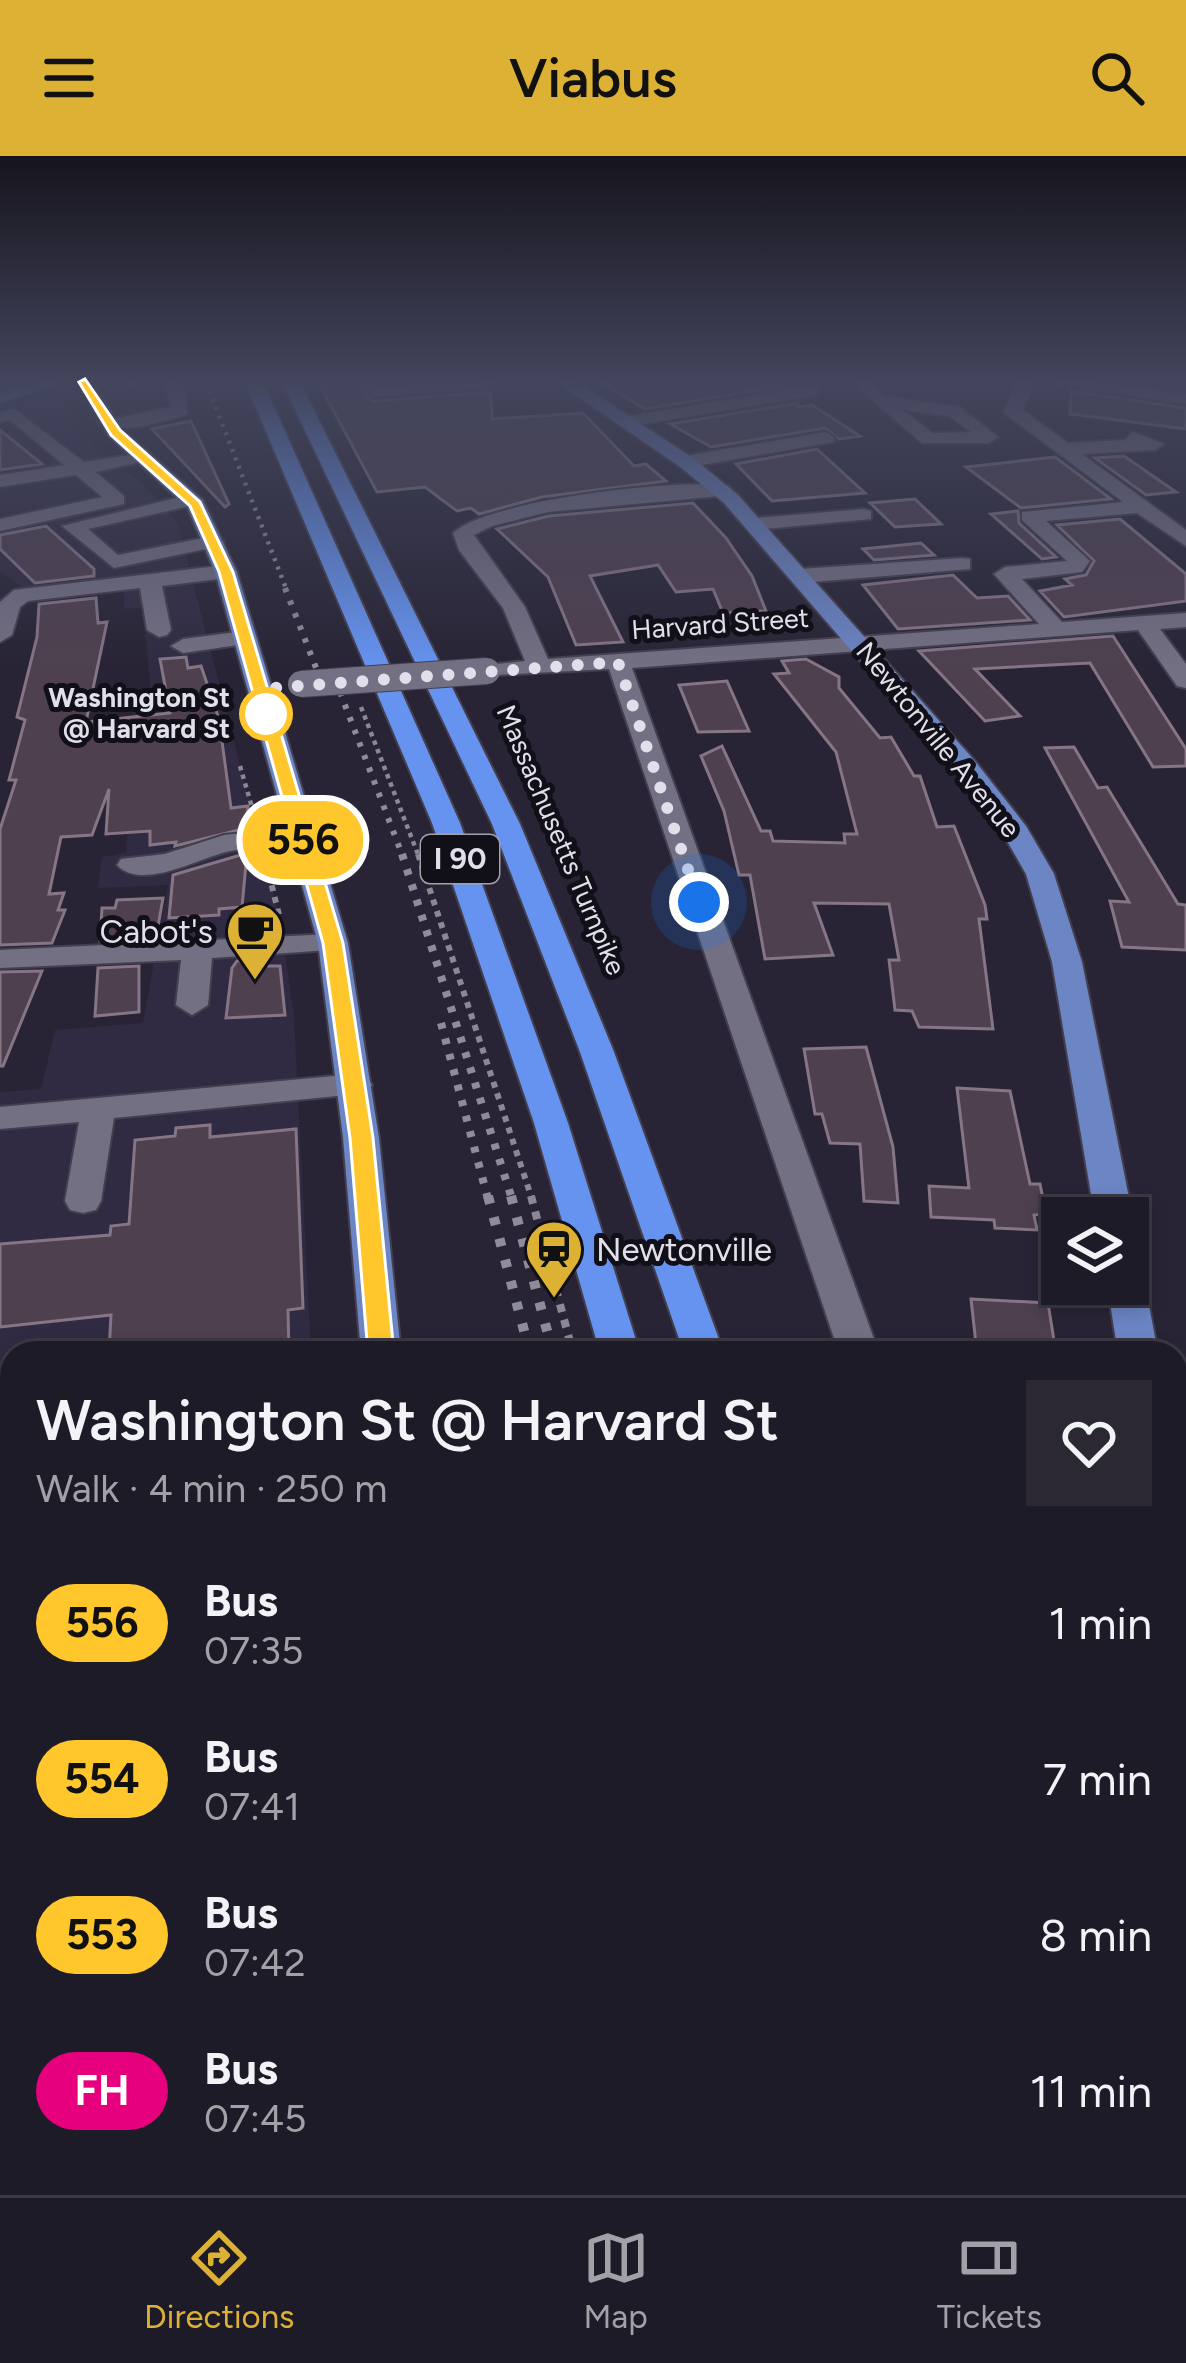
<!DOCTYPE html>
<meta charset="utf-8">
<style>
body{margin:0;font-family:Figtree,sans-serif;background:#2b2834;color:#f1f3f6;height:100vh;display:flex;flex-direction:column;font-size:45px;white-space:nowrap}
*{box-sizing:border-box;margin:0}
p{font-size:39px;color:#a1a1a8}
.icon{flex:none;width:66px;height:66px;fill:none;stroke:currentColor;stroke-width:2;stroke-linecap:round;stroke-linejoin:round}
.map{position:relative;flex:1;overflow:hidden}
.drawer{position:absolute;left:0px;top:1185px;width:1188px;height:855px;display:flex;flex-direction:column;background:#1e1b28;border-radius:36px 36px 0 0;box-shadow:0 6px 18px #0003,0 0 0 3px #3c3945}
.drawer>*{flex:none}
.badge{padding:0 24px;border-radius:39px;font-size:42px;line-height:78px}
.controls{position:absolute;left:1041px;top:1041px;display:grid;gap:24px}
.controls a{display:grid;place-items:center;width:108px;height:108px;border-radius:0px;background:#1e1b28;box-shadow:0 6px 18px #0003,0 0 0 3px #3c3945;font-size:60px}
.you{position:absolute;width:60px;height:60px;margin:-30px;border:9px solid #fff;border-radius:50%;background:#1a73e8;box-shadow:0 0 0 18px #1a73e833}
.map>.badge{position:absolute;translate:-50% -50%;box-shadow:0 0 0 6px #fff}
.round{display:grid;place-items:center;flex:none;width:126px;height:126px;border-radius:0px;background:#2b2834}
.head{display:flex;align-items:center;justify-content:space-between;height:204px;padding:0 36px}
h1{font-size:57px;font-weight:600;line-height:90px}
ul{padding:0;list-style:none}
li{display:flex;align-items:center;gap:36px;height:156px;padding:0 36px}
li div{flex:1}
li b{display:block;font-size:45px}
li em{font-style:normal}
li .badge{min-width:132px;font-weight:700;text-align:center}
header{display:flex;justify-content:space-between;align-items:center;height:156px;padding:0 36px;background:#ddb133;color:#111;font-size:54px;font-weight:600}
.tab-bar{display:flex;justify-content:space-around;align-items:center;height:168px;border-top:3px solid #3c3945;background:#1e1b28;font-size:33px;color:#a1a1a8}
.tab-bar a{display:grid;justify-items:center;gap:6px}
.tab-bar .on{color:#ddb133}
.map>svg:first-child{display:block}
</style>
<header><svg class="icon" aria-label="menu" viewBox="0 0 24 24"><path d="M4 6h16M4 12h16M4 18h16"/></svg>Viabus<svg class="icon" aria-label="search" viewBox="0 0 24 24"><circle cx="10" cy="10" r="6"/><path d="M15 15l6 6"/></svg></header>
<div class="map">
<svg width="1186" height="2039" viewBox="0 0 1186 2039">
<rect width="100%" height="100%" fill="#282435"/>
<path fill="#302b42" d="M48,237L66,243L76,271L96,293L145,330L178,368L281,767L294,861L311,1197H12V2028H355L356,2039H0V936L41,933L55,874L143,867L168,729L98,732L102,701L126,697L134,552L152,550L143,452L124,453L123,433L36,442L0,415V249Z"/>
<path fill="#4e404f" stroke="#857585" stroke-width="3" d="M318,226H355L373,245L491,236L492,263L583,257L634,310L646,308L666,325L542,341L479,358L471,352L457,355L425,331L377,336Z
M600,226H777L784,230L645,253Z
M1071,235L1186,252V273L1070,258Z
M798,247V251L812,249L860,280L839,283L825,272L711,291L670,268Z
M191,265L229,348L225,351L152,273Z
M0,274L42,308L0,314Z
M817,293L865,337L772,345L736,308Z
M1124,300L1176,336L1146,339L1095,302Z
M1055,301L1111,343L1021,352L966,311Z
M915,343L941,368L895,371L870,347Z
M693,347L726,382L752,420L766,455L723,457L713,433L676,436L658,409L590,420L623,486L576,489L548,421L497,373L549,360Z
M1018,355L1019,367L1056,401L1042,403L991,358Z
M1120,363L1186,418V445L1064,461L1040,435L1072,429L1065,423L1086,419L1094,405L1057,369Z
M46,370L94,413V420L35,427L0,393V379Z
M921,387L934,399L874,404L863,393Z
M953,419L977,442L1008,440L1030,464L898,473L863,429Z
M96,442L98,467L107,466L86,566L170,557L160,503L186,501L188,512L201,510L219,563L231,652L248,650L247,672L175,690L176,686L150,689V675L106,678L109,633L92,679L61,681L49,738L64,737L58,754H65L52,787L0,789V673L16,624H9L25,564L17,561L37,481L39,448Z
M1113,480L1186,593V610L1153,611L1090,507L975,513L1020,560L985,565L919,495Z
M806,503L839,521V532L880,582L891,581L914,620H920L937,671L954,670L985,749L987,763H979L993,873L919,871L912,855L895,854L889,804H899L889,748L814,747L833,799L765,803L750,719H739L724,655L701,600L722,590L761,675H770L773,685L845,687L844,678H857L836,596L774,518L789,517L782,505Z
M727,525L749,575L698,576L679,529Z
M1074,591L1098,632L1107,631L1178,748L1186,749V794L1122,791L1110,745L1129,746L1045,592Z
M247,697L242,751L219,753V759L169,762L173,719Z
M163,742L157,776L140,777V783L100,785L102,752H115L117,744Z
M264,803V810H280L285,859L226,862L232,812L237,805Z
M139,810V856L95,860L98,812Z
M42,815L3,910H0V816Z
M866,891L893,991L898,1047L864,1045L860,988L830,987L822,958H815L804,893Z
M957,932L1010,935L1030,1028H1040L1046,1058L1034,1059L1037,1074L995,1072L994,1064L931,1061L929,1030L969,1032Z
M210,969V981L296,973L303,1152L288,1154L289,1197H109L111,1159L0,1171V1088L110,1079L111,1070L129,1068L135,984L175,980L176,972Z
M971,1143L1048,1147L1056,1197H977Z"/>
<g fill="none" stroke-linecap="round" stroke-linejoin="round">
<defs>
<path id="minor" d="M122,226H140L132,231Z
M165,226H183L187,258C163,266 120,280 98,266L171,251Z
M359,226L378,230L499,226L491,231L373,241Z
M852,226H870L884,240L960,251L998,281L989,287H922ZM901,253L949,260L971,276L933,277Z
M1017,226H1035L1023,254L1068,287L1125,284L1133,276L1164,288L1155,294L1082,298L1186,374V390L1137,357L1046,365L1090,405L1082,416L1022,423L1062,466L1186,457V471L1160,473L1186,508V532L1177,530L1138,474L632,512L879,1197H839L609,513L478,520V510L525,505L503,452L459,394L453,377C488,344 679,322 728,330L731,334L721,340L548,356L492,370L474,379L525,451L548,503L1039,468L994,418L1005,411L1067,405L1022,364V356L1123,346L1007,259L1004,255Z
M1041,226H1094L1186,238V248Z
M811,230L817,231V239L624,271L615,266L624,261Z
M14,253L84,306L144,297L154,303L96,316L124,340V348L0,375V363L102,341L76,319L0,331V319L64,309L10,264L0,266V256Z
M826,276L835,282L833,286L685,312L675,306L685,300Z
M192,338L202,344L199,348L88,373L118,399L213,380L224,386L220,390L114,412L62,370Z
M864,353L871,355V363L755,374L745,368L755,362Z
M962,402L970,403V413L800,427L789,420L800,413Z
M226,409L237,416L234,421L162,430L171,474L167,479L159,481L147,474L140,432L28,445L20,451L12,479L0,486V446L14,434Z
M244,475L256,482L252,487L183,497L171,490L183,483Z
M302,671L312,673L316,679L312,685C284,692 254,689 226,696C197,703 141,735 117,709L121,703L165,698L224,679Z
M333,778L348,787L344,793L212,802L208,849L192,859L176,849L181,804L0,812V794Z
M355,918L367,921L372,929L367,937L114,962L101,1045L96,1054L83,1057L70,1054L65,1045L79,966L0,973V951Z
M12,1485V1527L0,1529V1487Z
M1176,1502L1186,1503V1545L1176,1544Z
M126,2028H186L185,2039H125Z"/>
<path id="major" d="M37,226H65L0,247V237Z
M77,226H94L122,273L203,344L237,416L348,787L379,982L401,1197H361L343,982L318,787L215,416L187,351L108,280Z
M557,226H577L693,302L738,339L975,605L1026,670L1054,718L1082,806L1133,1062L1128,1069V1062H1095L1052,806L1026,718L1003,678L957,617L724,347L679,310Z
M1128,1115L1140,1118L1145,1128L1158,1197H1118L1107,1128H1128Z
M1176,1387L1186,1391V1482L1176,1478Z
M418,2028H478L479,2039H419Z"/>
<path id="highway" d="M245,226H263L460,667L568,967L640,1197H600L534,967L432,667Z
M282,226H300L520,668L614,896L724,1197H684L580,896L492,668Z
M806,2028H866L869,2039H809Z
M929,2028H989L992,2039H932Z"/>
</defs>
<use href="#minor" stroke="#433f4e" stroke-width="4"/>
<use href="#major" stroke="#433f4e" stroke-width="4"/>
<use href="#highway" stroke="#433f4e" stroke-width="4"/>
<path stroke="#8b8896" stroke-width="4.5" stroke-dasharray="4.5 4.5" stroke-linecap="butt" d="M361,551L419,701
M240,610L254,658"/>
<path stroke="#8b8896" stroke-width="6" stroke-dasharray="6 6" stroke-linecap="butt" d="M418,698L532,1043
M266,706L280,763"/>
<path stroke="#8b8896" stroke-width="8" stroke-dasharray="8 8" stroke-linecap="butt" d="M531,1040L573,1197"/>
<path stroke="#8b8896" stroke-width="9" stroke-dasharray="9 9" stroke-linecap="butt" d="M768,2028L770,2039"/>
<use href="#minor" fill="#747084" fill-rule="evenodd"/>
<use href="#major" fill="#6c85c5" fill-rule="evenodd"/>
<use href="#highway" fill="#6693f0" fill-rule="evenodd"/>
<path stroke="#8f8c9a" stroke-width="4.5" stroke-dasharray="3 6" stroke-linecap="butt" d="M206,226L287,435"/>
<path stroke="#8f8c9a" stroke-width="6" stroke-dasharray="4.5 9" stroke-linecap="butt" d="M285,432L318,517
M340,536L403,701"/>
<path stroke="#8f8c9a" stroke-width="8" stroke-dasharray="6 10" stroke-linecap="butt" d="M402,698L512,1043
M441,867L488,1043"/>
<path stroke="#8f8c9a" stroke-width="10" stroke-dasharray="8 14" stroke-linecap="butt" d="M488,1040L530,1197
M511,1040L553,1197"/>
<path stroke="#8f8c9a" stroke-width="14" stroke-dasharray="9 18" stroke-linecap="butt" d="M701,2028L703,2039
M735,2028L737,2039"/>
<defs>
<path id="minor-bridge" d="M301,528L487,515"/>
</defs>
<use href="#minor-bridge" stroke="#433f4e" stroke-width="28" stroke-linecap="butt"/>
<use href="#minor-bridge" stroke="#747084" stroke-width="26"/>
</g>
<linearGradient id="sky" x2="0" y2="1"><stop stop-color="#16141d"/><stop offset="0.44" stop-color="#42455c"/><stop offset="1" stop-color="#42455c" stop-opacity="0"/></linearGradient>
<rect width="1186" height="512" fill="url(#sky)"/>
<path fill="#ffc72c" stroke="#fff" stroke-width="3" d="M85,223L120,274L200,346L233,416L343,787L373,982L394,1197L381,1207L368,1197L350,982L323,787L219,416L190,350L111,279L79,226Z"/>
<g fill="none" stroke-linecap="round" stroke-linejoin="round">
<path stroke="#e1dfea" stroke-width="12" stroke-dasharray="0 21.6" d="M266,558L259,533L618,506L699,746"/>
</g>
<defs>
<symbol id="cafe-pin" viewBox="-11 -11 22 30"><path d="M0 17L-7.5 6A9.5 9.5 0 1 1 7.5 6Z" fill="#ddb133" stroke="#110f17"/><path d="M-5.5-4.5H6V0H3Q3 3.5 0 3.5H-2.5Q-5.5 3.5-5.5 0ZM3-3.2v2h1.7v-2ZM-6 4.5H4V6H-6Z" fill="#111"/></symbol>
<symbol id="station-pin" viewBox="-11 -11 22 30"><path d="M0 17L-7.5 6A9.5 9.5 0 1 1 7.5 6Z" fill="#ddb133" stroke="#110f17"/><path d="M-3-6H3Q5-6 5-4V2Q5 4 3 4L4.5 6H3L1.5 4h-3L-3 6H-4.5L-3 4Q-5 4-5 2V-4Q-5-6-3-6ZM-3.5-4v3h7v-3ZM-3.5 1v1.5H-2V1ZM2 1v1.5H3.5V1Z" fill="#111"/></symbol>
</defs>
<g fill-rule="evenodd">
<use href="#cafe-pin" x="222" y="742" width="66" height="90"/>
<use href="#station-pin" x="521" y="1060" width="66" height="90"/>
</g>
<circle fill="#fff" stroke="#ffc72c" stroke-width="6" cx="266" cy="558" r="24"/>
<g text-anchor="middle" stroke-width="10" stroke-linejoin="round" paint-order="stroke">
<g font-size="27" fill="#e1dfea" stroke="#110f17">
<text transform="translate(720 468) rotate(-4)" y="9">Harvard Street</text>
<text transform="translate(938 584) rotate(51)" y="9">Newtonville Avenue</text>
<text transform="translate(561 684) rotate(67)" y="9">Massachusetts Turnpike</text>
</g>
<g font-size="27" font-weight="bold" fill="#e1dfea" stroke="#110f17" text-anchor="end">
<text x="230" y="551">Washington St<tspan x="230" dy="31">@ Harvard St</tspan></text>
</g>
<rect fill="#110f17" stroke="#a3a1ab" stroke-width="3" x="421" y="679" width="78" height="48" rx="9"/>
<g font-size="30" font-weight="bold" fill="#e1dfea">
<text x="460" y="713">I 90</text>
</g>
<g font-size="33" fill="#e1dfea" stroke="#110f17" text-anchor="end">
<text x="213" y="787">Cabot's</text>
<text x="596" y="1105" text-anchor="start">Newtonville</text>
</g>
</g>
</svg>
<div class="controls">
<a><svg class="icon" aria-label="layers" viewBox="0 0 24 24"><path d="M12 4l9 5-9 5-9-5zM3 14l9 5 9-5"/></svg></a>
</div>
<div class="you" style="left:699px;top:746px"></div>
<b class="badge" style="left:303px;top:684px;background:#ffc72c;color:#111">556</b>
<section class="drawer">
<div class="head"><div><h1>Washington St @ Harvard St</h1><p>Walk · 4 min · 250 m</p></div><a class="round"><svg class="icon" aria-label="heart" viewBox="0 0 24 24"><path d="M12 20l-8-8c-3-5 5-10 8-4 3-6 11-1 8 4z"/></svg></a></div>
<ul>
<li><span class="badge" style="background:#ffc72c;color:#111">556</span><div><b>Bus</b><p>07:35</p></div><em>1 min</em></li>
<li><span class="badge" style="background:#ffc72c;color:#111">554</span><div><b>Bus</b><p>07:41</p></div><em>7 min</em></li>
<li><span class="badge" style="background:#ffc72c;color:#111">553</span><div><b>Bus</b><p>07:42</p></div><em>8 min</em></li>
<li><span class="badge" style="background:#e6007e;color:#fff">FH</span><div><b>Bus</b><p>07:45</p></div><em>11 min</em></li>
</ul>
</section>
</div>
<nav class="tab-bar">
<a class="on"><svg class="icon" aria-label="directions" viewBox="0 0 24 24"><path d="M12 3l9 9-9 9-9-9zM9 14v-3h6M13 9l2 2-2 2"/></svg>Directions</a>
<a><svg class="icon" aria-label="map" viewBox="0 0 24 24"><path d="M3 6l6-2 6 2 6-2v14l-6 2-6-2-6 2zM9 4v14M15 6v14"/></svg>Map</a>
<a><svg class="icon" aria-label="tickets" viewBox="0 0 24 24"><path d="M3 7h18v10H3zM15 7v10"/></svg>Tickets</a>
</nav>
